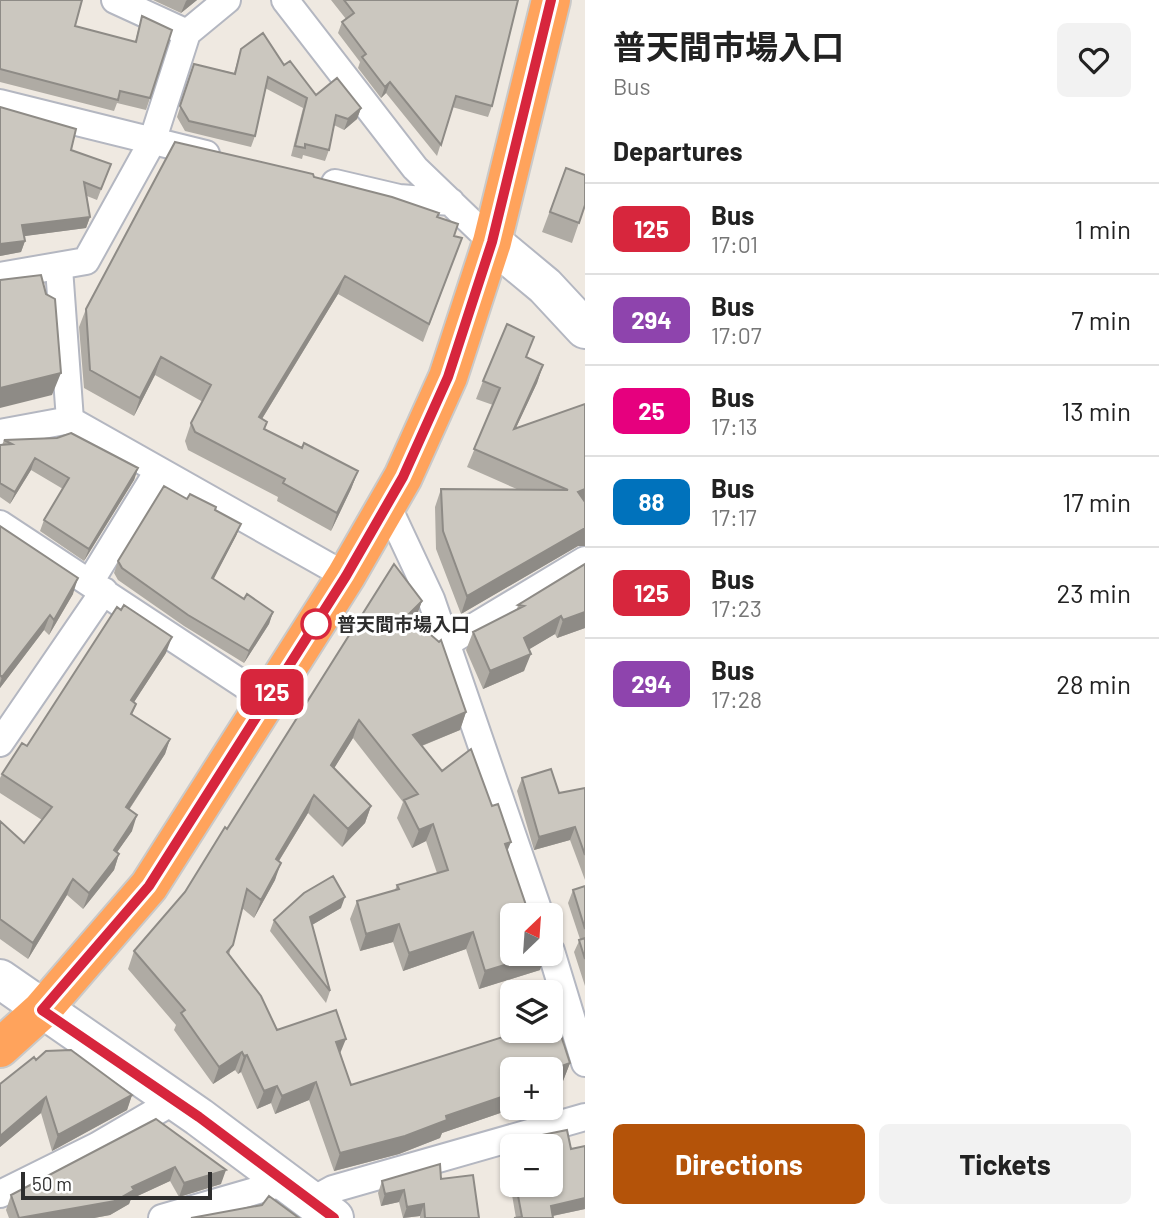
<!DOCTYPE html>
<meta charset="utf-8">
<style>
body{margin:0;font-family:Barlow,"Noto Sans JP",sans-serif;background:#f2f2f2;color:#222;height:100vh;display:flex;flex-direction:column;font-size:26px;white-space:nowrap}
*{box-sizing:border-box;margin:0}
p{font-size:23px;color:#767676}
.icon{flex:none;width:38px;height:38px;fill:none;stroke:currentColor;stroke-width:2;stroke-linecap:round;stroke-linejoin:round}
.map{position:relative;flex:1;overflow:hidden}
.side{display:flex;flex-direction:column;background:#fff;width:574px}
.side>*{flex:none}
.badge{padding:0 14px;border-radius:10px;font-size:24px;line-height:46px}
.needle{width:46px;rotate:25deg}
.fabs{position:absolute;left:500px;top:903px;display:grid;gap:14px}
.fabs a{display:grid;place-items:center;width:63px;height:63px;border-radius:10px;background:#fff;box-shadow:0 2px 5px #0004;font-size:35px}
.scale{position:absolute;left:21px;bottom:18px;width:191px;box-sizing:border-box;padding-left:7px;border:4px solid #2e2e2e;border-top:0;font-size:19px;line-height:24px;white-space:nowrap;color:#2e2e2e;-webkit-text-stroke:5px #fff;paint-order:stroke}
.map>.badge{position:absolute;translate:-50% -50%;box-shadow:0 0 0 4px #fff}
h2{padding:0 28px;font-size:26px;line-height:63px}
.round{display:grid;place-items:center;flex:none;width:74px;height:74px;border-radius:10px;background:#f2f2f2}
.summary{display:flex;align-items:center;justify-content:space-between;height:119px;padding:0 28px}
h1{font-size:33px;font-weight:700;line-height:52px}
.cta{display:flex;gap:14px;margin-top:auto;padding:14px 28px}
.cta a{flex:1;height:80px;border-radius:10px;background:#b45309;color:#fff;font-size:28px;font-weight:700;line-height:80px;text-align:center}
.cta a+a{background:#f2f2f2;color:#222}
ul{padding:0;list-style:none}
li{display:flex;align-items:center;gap:21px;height:91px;padding:0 28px;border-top:2px solid #e0e0e0}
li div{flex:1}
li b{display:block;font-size:26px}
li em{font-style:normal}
li .badge{min-width:77px;font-weight:700;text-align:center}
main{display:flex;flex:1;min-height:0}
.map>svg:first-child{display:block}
</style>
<main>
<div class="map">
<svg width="585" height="1218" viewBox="0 0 585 1218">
<rect width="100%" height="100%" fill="#efe9e1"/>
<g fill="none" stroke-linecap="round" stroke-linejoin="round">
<defs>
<path id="street" d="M115,0L187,33
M285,0L415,168L492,242
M0,103L206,154
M335,183L399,198L451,202
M59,268L70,420
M0,276L86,261L152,142L187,33L227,0
M0,433L70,420L346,576
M387,505L431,599L540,915
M0,524L267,700
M90,582L158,471
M447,643L585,560
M0,743L104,591
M551,951L585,1063
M0,1194L97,1146L174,1101
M311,1201L333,1189L585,1117
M162,1218L286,1182"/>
<path id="secondary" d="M492,242L545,286L585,329
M0,979L199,1117L334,1218"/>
<path id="highway" d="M0,1048L42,1010L149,886L346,576L403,477L448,377L492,242L551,0"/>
</defs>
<use href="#street" stroke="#b4b7c1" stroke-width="30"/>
<use href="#secondary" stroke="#b4b7c1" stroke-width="42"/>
<use href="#highway" stroke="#c9c9c9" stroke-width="42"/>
<use href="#street" stroke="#fff" stroke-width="26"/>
<use href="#secondary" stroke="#fff" stroke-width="38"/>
<use href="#highway" stroke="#ffa35c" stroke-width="38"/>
</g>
<path fill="#afaba4" d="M0,0L75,26L135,42L142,16L150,98L146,110L117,103L114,111L0,82Z
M153,0H197L181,13Z
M331,0H518L492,106L488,117L452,107L437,156L386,93L381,98L358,68L360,62L338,33L342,22L346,19Z
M241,49L284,65L316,95L361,108L357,119L344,130L334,125L329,150L325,161L303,155L302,159L291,156L303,108L265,88L255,136L251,147L185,131L177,117L194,64L234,73Z
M0,107L71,150L111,164L97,200L87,196L90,217L86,228L24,236L25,241L21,252L0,256Z
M566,168L585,205L572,243L542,232Z
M314,177L437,217L454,236L462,238L423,342L338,294L262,419L265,429L302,448L358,471L351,489L331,531L277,501L278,497L188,450L185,441L191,423L203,402L155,375L134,416L84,388L79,327L86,309Z
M526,357L543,365L537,383L516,428L585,404V546H578L461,614L436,549L435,507L441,489L519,490L467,467L493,405L476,399L483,381Z
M4,440L138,468L134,480L84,561L40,531L44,520L63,489L31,470L10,504L0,497V445H2Z
M187,499L215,510L241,524L236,536L213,579L244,599L273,612L269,624L244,663L184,626L118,580L114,573L118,561Z
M0,526L73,594L49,635L44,630L0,688Z
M585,564V628L557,638L555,634L529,649L524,671L483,689L466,650L473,632L517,609L518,605Z
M422,601L414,620L466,712L460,730L422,746L507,851L540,970L479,989L466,949L403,971L393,942L360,951L350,919L357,901L395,890L397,885L437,873L426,841L412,848L397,818L403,802L353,738L334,768L371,806L365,823L342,847L308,813L279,861L275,880L254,918L242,908L229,955L277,1030L340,1055L351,1085L570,1063L563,1081L551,1085V1069H513V1100L509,1110L442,1133L440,1138L399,1154L334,1171L309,1100L275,1114L271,1103L257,1109L241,1072L238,1074L235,1070L213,1084L174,1030L176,1025L128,969L134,951L185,892L227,829Z
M166,653L134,702L136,704L132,715L170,739L165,754L129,810L132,831L117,852L119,854L114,870L83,909L67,895L28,959L0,939V821L24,843L42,820L0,793V778L2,774L27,746Z
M522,778L559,793L585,788V880L570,840L534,850L517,791Z
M585,886V986L574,952L580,939L568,903L573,890Z
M341,908L312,925L330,991L326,1003L270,931L274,920Z
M36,1060L132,1095L127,1110L52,1151L41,1113L0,1147V1084Z
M156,1119L221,1184L179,1197L170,1181L131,1199L129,1204L110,1215L94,1218H9L6,1210L11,1195Z
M542,1135L571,1149L585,1146V1209L553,1216L516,1218L507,1166L511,1154H513V1185H551V1146H538Z
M441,1179L479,1218H420V1216L403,1218L399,1202L381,1206L378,1193L382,1181Z"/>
<path fill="#8e8b86" d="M187,0H197L181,13L186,1Z
M390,82L386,93L381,98L385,87Z
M361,108L357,119L344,130L348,119Z
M90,217L86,228L18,237L22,225Z
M25,241L21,252L0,256V244Z
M345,276L338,294L252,435L259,417Z
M161,357L155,375L134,416L140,398Z
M543,365L537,383L507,447L514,429Z
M61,373L52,395L0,408V388Z
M35,458L31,470L10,504L15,492Z
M138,468L134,480L84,561L89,549Z
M358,471L351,489L331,531L337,513Z
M585,489V503L578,492Z
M241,524L236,536L208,590L212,578Z
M585,528V546H578L461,614L467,596Z
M78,578L73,594L49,635L54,620Z
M422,601L416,618L402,633L408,615Z
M273,612L269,624L244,663L249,651Z
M585,612V628L557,638L563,620Z
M50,615L44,630L0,688V683L2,677Z
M561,616L555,634L518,656L524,638Z
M172,637L166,653L125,716L131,700Z
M531,654L524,671L483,689L490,671Z
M466,712L460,730L406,752L413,735Z
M359,720L353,738L325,783L331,765Z
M170,739L165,754L120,823L126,807Z
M314,795L308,813L269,877L276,859Z
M371,806L365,823L342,847L348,829Z
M137,815L132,831L108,865L114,850Z
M433,824L426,841L412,848L419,830Z
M575,827L570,840L534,850L539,837Z
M511,842L504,859L505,844Z
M119,854L114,870L83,909L89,893Z
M281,863L275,880L254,918L261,900Z
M73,879L67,895L28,959L33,943Z
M345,897L341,908L305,929L310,917Z
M399,924L393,942L360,951L366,934Z
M473,932L466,949L403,971L409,953Z
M540,954H546L540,970L479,989L485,971Z
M346,1039L339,1056L336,1042Z
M242,1052L235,1070L213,1084L219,1067Z
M247,1055L241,1072L238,1074L244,1056Z
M570,1063L563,1081L551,1085V1070Z
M316,1082L309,1100L275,1114L282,1096Z
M513,1084V1100L509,1110L442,1133L440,1138L399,1154L334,1171L340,1153L446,1116Z
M277,1086L271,1103L257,1109L264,1091Z
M132,1095L127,1110L52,1151L58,1135Z
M46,1097L41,1113L0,1147V1136Z
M175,1167L170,1181L131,1199L129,1204L110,1215L94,1218H19L132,1187Z
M226,1170L221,1184L179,1197L184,1183Z
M404,1190L399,1202L381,1206L385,1194Z
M585,1198V1209L547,1217L551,1206Z
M424,1204L420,1216L403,1218L407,1207Z"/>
<path fill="#cbc7bf" stroke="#8e8b86" stroke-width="2" d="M0,0H82L75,26L136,42L142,16L172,30L150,98L120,91L118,100L0,69Z
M344,0H518L492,106L456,96L441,145L390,82L385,87L362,57L366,54L342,22L354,13Z
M263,33L284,65L290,61L316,95L337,78L361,108L348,119L336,115L329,150L305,144V148L295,146L307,98L268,77L255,136L189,121L180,106L194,64L235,74L241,49Z
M0,107L76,129L71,150L111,164L101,189L84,182L90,217L22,225L25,241L0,244Z
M175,142L313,174L314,177L392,197L439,213L437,217L458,224L454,236L462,238L429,324L345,276L259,417L267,422L264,429L302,448L304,443L358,471L337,513L283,483L285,479L195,432L191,423L211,385L161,357L140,398L90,370L86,309Z
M566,168L585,175V205L579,223L550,212Z
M41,275L46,294L55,299L61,373L0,388V280Z
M507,324L534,337L526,357L543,365L514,429L585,404V489L578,492L585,502V528L467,596L443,531L441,489L568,490L474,449L500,388L483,381Z
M71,433L138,468L89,549L44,520L69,478L35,458L15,492L0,483V445L12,444L4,440L57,438Z
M164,486L187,499L190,494L216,507L215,510L241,524L212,578L244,599L247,594L273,612L249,651L188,615L122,568L118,561Z
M0,526L78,578L54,620L50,615L2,677L0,675Z
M394,564L422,601L408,615L439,642L441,640L466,712L413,735L442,771L471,749L492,806L498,804L511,842L505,844L527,908L534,906L539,910L540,915H513V954H540L485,971L473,932L409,953L399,924L366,934L357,901L399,889L397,885L448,870L433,824L419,830L404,800L418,794L359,720L331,765L371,806L348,829L314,795L276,859L281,863L261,900L247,889L233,945L227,952L261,996L277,1030L336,1010L346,1039L336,1042L351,1085L522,1031H551V1022L556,1020L570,1063L551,1070L513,1069V1093L446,1116L447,1120L405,1136L340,1153L316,1082L282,1096L277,1086L264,1091L247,1055L244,1056L242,1052L219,1067L181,1013L185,1010L134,951L185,892L225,827L227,829Z
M585,564V612L563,620L561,616L524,638L531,654L490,671L473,632L524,606L518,605Z
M124,605L172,637L131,700L136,704L131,714L170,739L126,807L137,815L114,850L119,854L89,893L73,879L33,943L0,919V821L24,843L52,807L2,774L22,743L27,746L117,607L121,610Z
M551,769L559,793L585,788V855L575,827L539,837L522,778Z
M333,876L345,897L310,917L330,991L274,920L304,893Z
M585,886V929L573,890Z
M585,938V959L579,940Z
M71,1050L132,1095L58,1135L46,1097L0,1136V1084L34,1057L36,1060L46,1051Z
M156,1119L226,1170L184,1183L175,1167L132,1187L134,1190L115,1201L19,1218L11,1195Z
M567,1130L571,1149L585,1146V1198L551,1206L553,1218H514L522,1217L516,1185H551V1146H545L542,1135Z
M440,1164L441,1179L473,1175L479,1218H425L424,1204L407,1207L404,1190L385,1194L382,1181Z
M269,1196L299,1218H191L262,1205Z"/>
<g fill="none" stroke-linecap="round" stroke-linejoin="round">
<defs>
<path id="line" d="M334,1218L199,1117L42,1010L149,886L346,576L403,477L448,377L492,242L551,0"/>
</defs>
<use href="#line" stroke="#fff" stroke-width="16"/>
<use href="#line" stroke="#d7263d" stroke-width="10"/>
</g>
<circle fill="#fff" stroke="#d7263d" stroke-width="3.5" cx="316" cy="624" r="14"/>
<g text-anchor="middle" stroke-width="6" stroke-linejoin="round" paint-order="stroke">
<g font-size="19" font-weight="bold" fill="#2e2e2e" stroke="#fff" text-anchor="start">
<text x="337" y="631">普天間市場入口</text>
</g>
</g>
</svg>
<div class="fabs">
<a><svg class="needle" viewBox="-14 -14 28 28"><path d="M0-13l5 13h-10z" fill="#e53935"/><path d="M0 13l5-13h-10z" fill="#767676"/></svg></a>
<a><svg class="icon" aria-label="layers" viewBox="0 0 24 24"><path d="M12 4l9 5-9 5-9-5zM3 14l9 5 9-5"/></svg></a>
<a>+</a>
<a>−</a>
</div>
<div class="scale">50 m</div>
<b class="badge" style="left:272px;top:692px;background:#d7263d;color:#fff">125</b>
</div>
<section class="side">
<div class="summary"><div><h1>普天間市場入口</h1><p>Bus</p></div><a class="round"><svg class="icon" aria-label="heart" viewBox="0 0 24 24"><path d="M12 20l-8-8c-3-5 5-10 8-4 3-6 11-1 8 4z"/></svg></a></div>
<h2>Departures</h2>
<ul>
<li><span class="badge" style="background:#d7263d;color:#fff">125</span><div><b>Bus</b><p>17:01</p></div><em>1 min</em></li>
<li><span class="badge" style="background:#8e44ad;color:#fff">294</span><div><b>Bus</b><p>17:07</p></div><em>7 min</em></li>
<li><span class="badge" style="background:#e6007e;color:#fff">25</span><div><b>Bus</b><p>17:13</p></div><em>13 min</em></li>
<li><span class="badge" style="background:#0072bc;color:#fff">88</span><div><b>Bus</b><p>17:17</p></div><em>17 min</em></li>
<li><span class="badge" style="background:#d7263d;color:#fff">125</span><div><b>Bus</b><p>17:23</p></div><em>23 min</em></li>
<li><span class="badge" style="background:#8e44ad;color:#fff">294</span><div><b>Bus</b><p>17:28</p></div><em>28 min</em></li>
</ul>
<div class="cta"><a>Directions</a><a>Tickets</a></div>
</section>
</main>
